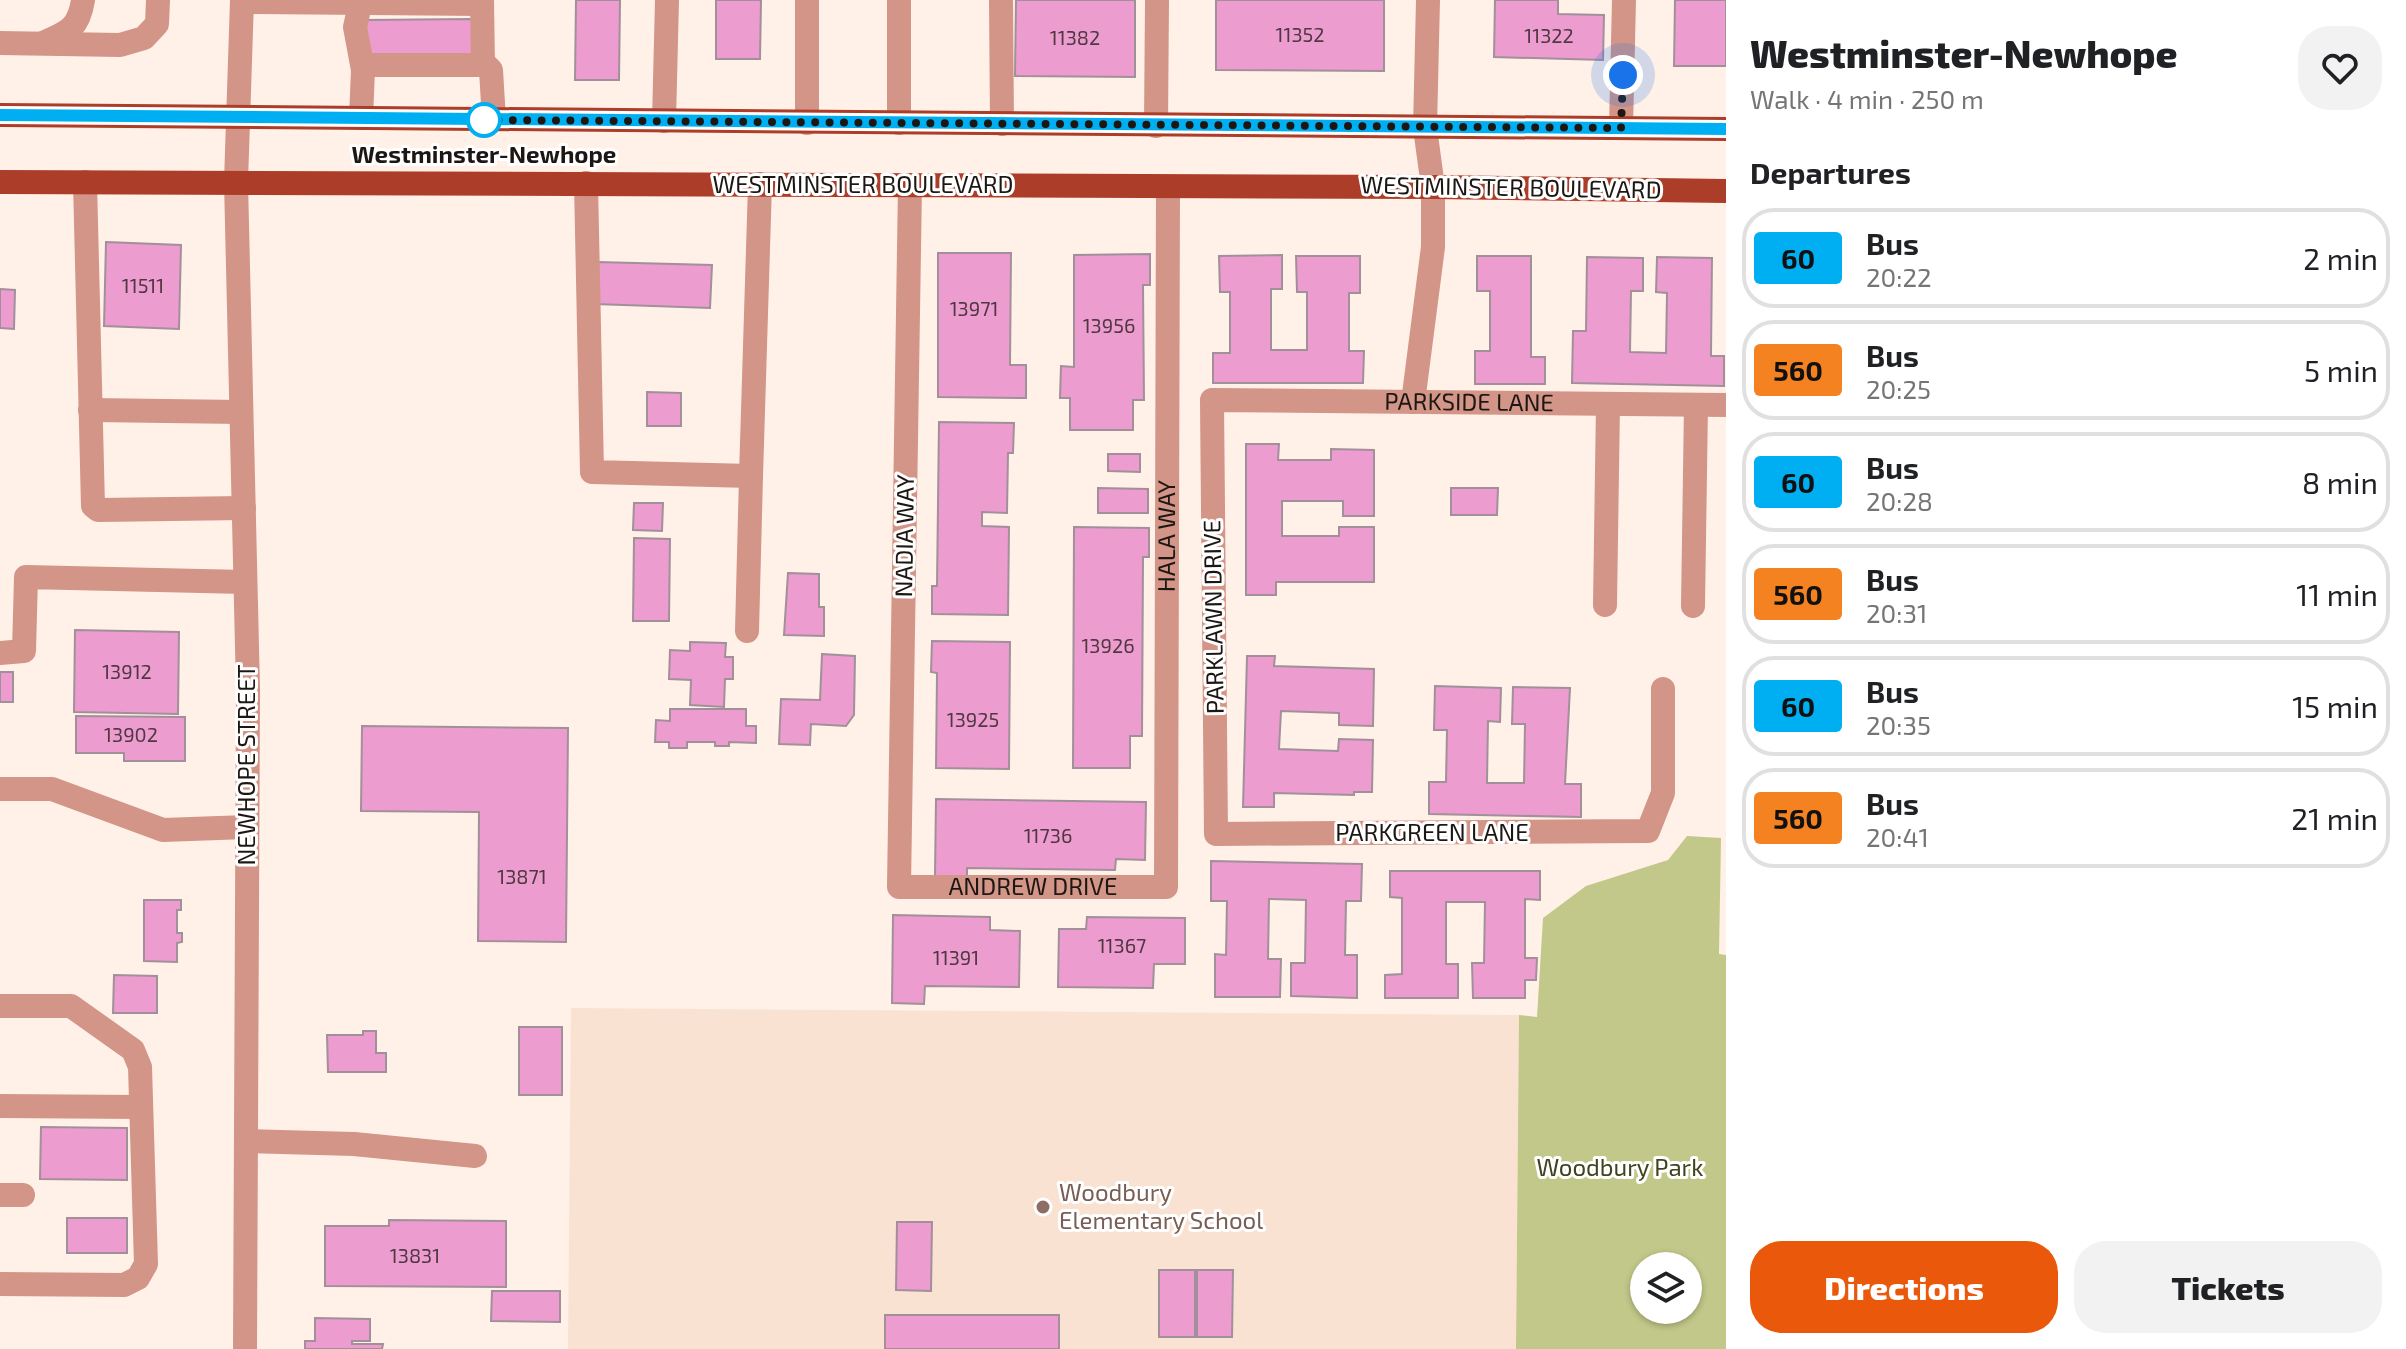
<!DOCTYPE html>
<meta charset="utf-8">
<style>
body{margin:0;font-family:"Exo 2",sans-serif;background:#f2f2f2;color:#202124;height:100vh;display:flex;flex-direction:column;font-size:30px;white-space:nowrap}
*{box-sizing:border-box;margin:0}
p{font-size:26px;color:#757577}
.icon{flex:none;width:44px;height:44px;fill:none;stroke:currentColor;stroke-width:2;stroke-linecap:round;stroke-linejoin:round}
.map{position:relative;flex:1;overflow:hidden}
.panel{display:flex;flex-direction:column;background:#fff;width:680px}
.panel>*{flex:none}
.badge{padding:0 16px;border-radius:6px;font-size:28px;line-height:52px}
.tools{position:absolute;left:1630px;top:1252px;display:grid;gap:16px}
.tools a{display:grid;place-items:center;width:72px;height:72px;border-radius:50%;background:#fff;box-shadow:0 2px 6px #0004;font-size:40px}
.you{position:absolute;width:40px;height:40px;margin:-20px;border:6px solid #fff;border-radius:50%;background:#1a73e8;box-shadow:0 0 0 12px #1a73e833}
.map>.badge{position:absolute;translate:-50% -50%;box-shadow:0 0 0 4px #fff}
h2{padding:0 24px;font-size:30px;line-height:72px}
.round{display:grid;place-items:center;flex:none;width:84px;height:84px;border-radius:32px;background:#f2f2f2}
.head{display:flex;align-items:center;justify-content:space-between;height:136px;padding:0 24px}
h1{font-size:38px;font-weight:800;line-height:60px}
.button{display:flex;gap:16px;margin-top:auto;padding:16px 24px}
.button a{flex:1;height:92px;border-radius:32px;background:#ea580c;color:#fff;font-size:32px;font-weight:800;line-height:92px;text-align:center}
.button a+a{background:#f2f2f2;color:#202124}
ul{padding:0;list-style:none}
li{display:flex;align-items:center;gap:24px;height:100px;margin:0 16px 12px;padding:0 8px;border:4px solid #e0e0e0;border-radius:32px}
li div{flex:1}
li b{display:block;font-size:30px}
li em{font-style:normal}
li .badge{min-width:88px;font-weight:700;text-align:center}
main{display:flex;flex:1;min-height:0}
.map>svg:first-child{display:block}
</style>
<main>
<div class="map">
<svg width="1726" height="1349" viewBox="0 0 1726 1349">
<rect width="100%" height="100%" fill="#fff1e8"/>
<path fill="#f9e2d1" d="M571,1008L1519,1015L1516,1349H568Z"/>
<path fill="#c2c889" fill-rule="evenodd" d="M1687,836L1721,838L1719,954L1726,955V1349H1516L1519,1015L1537,1017L1543,918L1586,886L1668,860ZM1688,1266V1310H1644V1266Z"/>
<path fill="#ec9ccf" stroke="#a1909a" stroke-width="2" d="M576,0H620L619,80H575Z
M716,0H761L760,59H716Z
M1016,0H1135V77L1015,76Z
M1216,0H1384V71L1216,70Z
M1495,0H1558V14L1604,15L1603,60L1494,57Z
M1675,0H1726V66H1674Z
M472,19L473,58L364,59L363,20Z
M106,242L181,245L179,329L104,326Z
M938,253H1011L1010,365H1026V398L938,397Z
M1150,254V285H1143L1144,400H1133V430H1070V398H1060L1061,366L1074,367V255Z
M1282,255V289H1271V350H1307V292H1297L1296,256H1360V293H1349V351H1364L1363,383H1213V353H1230V292H1220L1219,256Z
M1477,256H1531V357H1545V384H1475V351H1490V291H1477Z
M1587,257L1643,258V291H1631L1630,352L1666,353L1667,293L1656,292L1657,257L1712,258L1711,356H1724V386L1572,383L1573,331H1586Z
M597,262L712,265L710,308L595,304Z
M0,289L15,290L14,329L0,328Z
M647,392L681,393V426H647Z
M939,422L1014,423L1013,453H1008L1007,513L982,512V526L1009,527L1008,615L932,614V586H937Z
M1246,444H1279L1278,460H1331V449L1374,450V516H1343V501H1282V536H1339V527H1374V582H1276V595H1246Z
M1108,454H1140V472L1108,471Z
M1098,488L1148,489V513H1098Z
M1451,488H1498L1497,515H1451Z
M634,503H663L662,531L633,530Z
M1074,527L1149,528V557H1143L1142,736H1130V768H1073Z
M634,538L670,539L669,621H633Z
M788,573L819,574V607H824V636L784,635Z
M75,630L179,632L178,714L74,712Z
M932,641L1010,642L1009,769L936,768L937,673L931,672Z
M690,642L726,643L725,657H733V679H725L724,707L690,705L691,680L669,679L670,650L690,651Z
M822,654L855,656L854,715L846,726L811,724L810,745L779,744L781,699L820,700Z
M1247,656H1275L1274,666L1374,669L1373,726L1339,725V713L1281,711L1279,749L1338,751L1339,739L1373,740L1372,792H1354V795L1274,793V807H1243Z
M0,672H13V702H0Z
M1435,686L1501,688L1500,722L1488,721L1487,783H1524L1525,724H1512L1513,687L1570,688L1565,784H1581V817L1429,814V782H1446L1447,730H1434Z
M670,709H746V726H756V743L729,742V746H715V742H687V748H669V742H655L656,720L670,721Z
M76,716L185,717V761H124V753H76Z
M362,726L568,728L566,942L478,941L479,812L361,811Z
M936,799L1146,802L1145,860L1116,859L1115,870L967,868V876H935Z
M1211,861L1362,864L1361,901H1346L1345,955H1357V998L1291,996V963H1305L1306,900L1269,899L1268,959H1281L1280,997H1215V954L1226,955L1227,901H1211Z
M1390,871H1540V900L1525,899V958H1537L1536,980H1525V998H1473L1472,963H1484L1485,902H1446V964H1458V998H1385V975L1402,974V898L1390,897Z
M144,900H181V910H177V933H182V942L177,943V962L144,961Z
M893,915L990,917V930L1020,931L1019,987L925,986L924,1004L892,1003Z
M1087,917L1185,918V964H1154L1153,988L1058,987L1059,929H1086Z
M114,975L157,976V1013H113Z
M519,1027H562V1095H519Z
M363,1031H376V1053H386V1072H328L327,1035H363Z
M41,1127L127,1128V1180L40,1179Z
M67,1218H127V1253H67Z
M389,1220L506,1221V1287L325,1286V1226H389Z
M897,1222H932L931,1291L896,1290Z
M1159,1270H1195V1337H1159Z
M1197,1270H1233L1232,1337H1197Z
M492,1291H560V1322L491,1321Z
M885,1315H1059V1349H885Z
M315,1318L370,1319V1341H352V1344H383L382,1349H305V1341H315Z"/>
<g fill="none" stroke-linecap="round" stroke-linejoin="round">
<g stroke="#d39587" stroke-width="24">
<path d="M242,0L236,182L248,689L245,1349"/>
<path d="M482,0L483,65"/>
<path d="M1001,0L1002,124"/>
<path d="M242,2L482,4"/>
<path d="M45,42C69,32 79,27 83,0"/>
<path d="M0,43L120,45L144,38L157,24L158,0"/>
<path d="M363,70L366,65H486L491,70L494,120"/>
<path d="M361,118L363,70L355,27L361,0"/>
<path d="M664,121L667,0"/>
<path d="M807,123V0"/>
<path d="M899,123V0"/>
<path d="M1156,126L1157,0"/>
<path d="M1621,128L1624,0"/>
<path d="M85,182L93,506L98,510L244,508"/>
<path d="M586,183L592,472L751,476L760,184"/>
<path id="s1" d="M910,185L899,887H1166L1168,187"/>
<path d="M1413,402L1433,247V187L1425,128L1428,0"/>
<path d="M90,410L241,412"/>
<path d="M1605,605L1608,404"/>
<path d="M1693,606L1696,405"/>
<path d="M747,631L751,476"/>
<path d="M0,653L24,651L26,577L245,582"/>
<path id="s2" d="M1663,689V793L1648,831L1216,834L1212,400L1726,405"/>
<path d="M0,789H52L163,830L247,827"/>
<path d="M0,1006H71L133,1050L140,1067L146,1264L138,1278L124,1285L0,1284"/>
<path d="M0,1106L141,1107"/>
<path d="M246,1141L354,1144L475,1156"/>
<path d="M0,1195H23"/>
</g>
<path stroke="#ab3d29" stroke-width="24" d="M0,115L1726,129
M0,182L1433,187L1726,191"/>
</g>
<g fill="none" stroke-linecap="round" stroke-linejoin="round">
<defs>
<path id="line" d="M0,115L1726,129"/>
</defs>
<use href="#line" stroke="#fff" stroke-width="18"/>
<use href="#line" stroke="#00aff2" stroke-width="12"/>
<path stroke="#1c1713" stroke-width="8" stroke-dasharray="0 14.4" d="M484,120L1621,128L1623,75"/>
</g>
<circle fill="#fff" stroke="#00aff2" stroke-width="4" cx="484" cy="120" r="16"/>
<circle fill="#8d6e63" stroke="#fff" stroke-width="3" cx="1043" cy="1207" r="8"/>
<g text-anchor="middle" stroke-width="6" stroke-linejoin="round" paint-order="stroke">
<g font-size="20" fill="#503842">
<text x="1300" y="42">11352</text>
<text x="1549" y="43">11322</text>
<text x="1075" y="45">11382</text>
<text x="143" y="293">11511</text>
<text x="974" y="316">13971</text>
<text x="1109" y="333">13956</text>
<text x="1108" y="653">13926</text>
<text x="127" y="679">13912</text>
<text x="973" y="727">13925</text>
<text x="131" y="742">13902</text>
<text x="1048" y="843">11736</text>
<text x="522" y="884">13871</text>
<text x="1122" y="953">11367</text>
<text x="956" y="965">11391</text>
<text x="415" y="1263">13831</text>
</g>
<g font-size="24" font-weight="bold" fill="#1c1713" stroke="#fff">
<text x="484" y="163">Westminster-Newhope</text>
</g>
<g font-size="24" fill="#1c1713" stroke="#fff">
<text x="863" y="193">WESTMINSTER BOULEVARD</text>
<text transform="translate(1511 188) rotate(1)" y="8">WESTMINSTER BOULEVARD</text>
<text dy="8" stroke="none"><textPath href="#s2" startOffset="1268">PARKSIDE LANE</textPath></text>
<text transform="translate(905 536) rotate(-89)" y="8">NADIA WAY</text>
<text dy="8" stroke="none"><textPath href="#s1" startOffset="1320">HALA WAY</textPath></text>
<text transform="translate(1214 617) rotate(-91)" y="8">PARKLAWN DRIVE</text>
<text transform="translate(247 765) rotate(-90)" y="8">NEWHOPE STREET</text>
<text x="1432" y="841">PARKGREEN LANE</text>
<text dy="8" stroke="none"><textPath href="#s1" startOffset="836">ANDREW DRIVE</textPath></text>
</g>
<g font-size="24" fill="#40431d" stroke="#fff">
<text x="1620" y="1176">Woodbury Park</text>
</g>
<g font-size="24" fill="#785e54" stroke="#fff" text-anchor="start">
<text x="1059" y="1201">Woodbury<tspan x="1059" dy="28">Elementary School</tspan></text>
</g>
</g>
</svg>
<div class="tools">
<a><svg class="icon" aria-label="layers" viewBox="0 0 24 24"><path d="M12 4l9 5-9 5-9-5zM3 14l9 5 9-5"/></svg></a>
</div>
<div class="you" style="left:1623px;top:75px"></div>
</div>
<section class="panel">
<div class="head"><div><h1>Westminster-Newhope</h1><p>Walk · 4 min · 250 m</p></div><a class="round"><svg class="icon" aria-label="heart" viewBox="0 0 24 24"><path d="M12 20l-8-8c-3-5 5-10 8-4 3-6 11-1 8 4z"/></svg></a></div>
<h2>Departures</h2>
<ul>
<li><span class="badge" style="background:#00aff2;color:#111">60</span><div><b>Bus</b><p>20:22</p></div><em>2 min</em></li>
<li><span class="badge" style="background:#f48221;color:#111">560</span><div><b>Bus</b><p>20:25</p></div><em>5 min</em></li>
<li><span class="badge" style="background:#00aff2;color:#111">60</span><div><b>Bus</b><p>20:28</p></div><em>8 min</em></li>
<li><span class="badge" style="background:#f48221;color:#111">560</span><div><b>Bus</b><p>20:31</p></div><em>11 min</em></li>
<li><span class="badge" style="background:#00aff2;color:#111">60</span><div><b>Bus</b><p>20:35</p></div><em>15 min</em></li>
<li><span class="badge" style="background:#f48221;color:#111">560</span><div><b>Bus</b><p>20:41</p></div><em>21 min</em></li>
</ul>
<div class="button"><a>Directions</a><a>Tickets</a></div>
</section>
</main>
